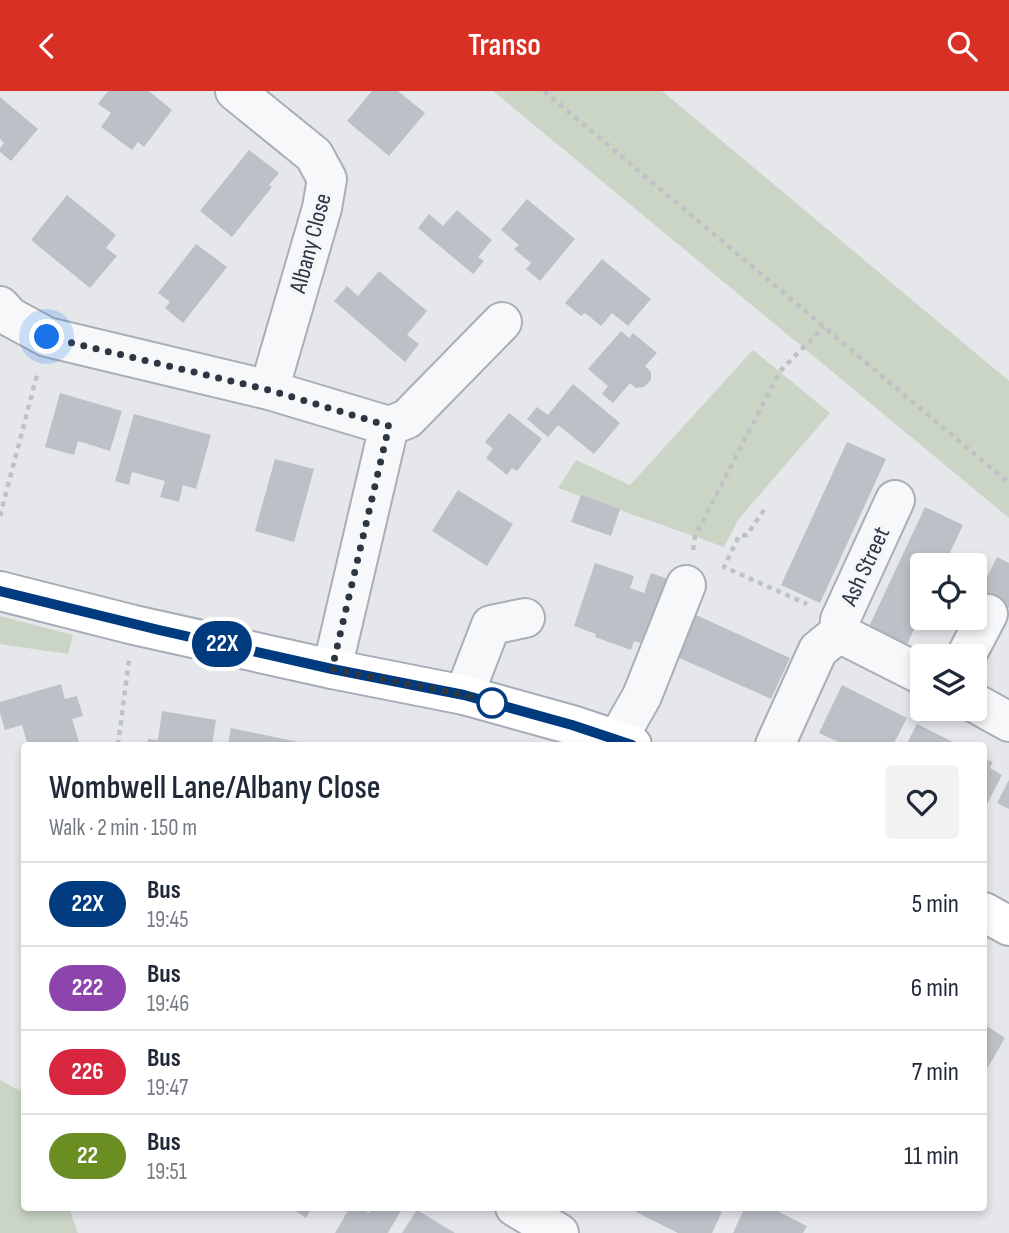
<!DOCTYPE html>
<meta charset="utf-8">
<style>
body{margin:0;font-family:"Sofia Sans Condensed",sans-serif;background:#f2f2f3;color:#1f2937;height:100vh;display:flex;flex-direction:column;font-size:26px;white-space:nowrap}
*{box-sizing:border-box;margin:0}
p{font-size:23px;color:#747a83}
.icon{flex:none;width:38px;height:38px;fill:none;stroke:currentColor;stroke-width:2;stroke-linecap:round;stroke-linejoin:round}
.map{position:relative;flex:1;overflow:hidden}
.details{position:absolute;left:21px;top:651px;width:966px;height:469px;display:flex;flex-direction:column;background:#fff;border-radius:7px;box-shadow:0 4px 10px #0003}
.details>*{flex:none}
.badge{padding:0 14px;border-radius:23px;font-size:24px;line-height:46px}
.controls{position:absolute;left:910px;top:462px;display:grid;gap:14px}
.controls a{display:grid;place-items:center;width:77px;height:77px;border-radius:7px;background:#fff;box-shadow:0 4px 10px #0003;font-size:35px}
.you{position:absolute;width:35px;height:35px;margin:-18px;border:5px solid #fff;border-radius:50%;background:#1a73e8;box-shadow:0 0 0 10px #1a73e833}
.map>.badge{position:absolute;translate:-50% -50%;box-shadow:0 0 0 4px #fff}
.round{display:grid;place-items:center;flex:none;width:74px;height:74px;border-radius:7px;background:#f2f2f3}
.summary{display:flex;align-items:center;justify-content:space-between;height:119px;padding:0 28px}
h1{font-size:33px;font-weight:600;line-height:52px}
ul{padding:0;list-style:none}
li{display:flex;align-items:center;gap:21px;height:84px;padding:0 28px;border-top:2px solid #e0e1e3}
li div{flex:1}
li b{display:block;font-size:26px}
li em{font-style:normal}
li .badge{min-width:77px;font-weight:700;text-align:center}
header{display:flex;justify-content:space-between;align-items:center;height:91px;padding:0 28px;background:#d93025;color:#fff;font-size:32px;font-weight:600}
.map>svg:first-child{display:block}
</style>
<header><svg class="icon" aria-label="back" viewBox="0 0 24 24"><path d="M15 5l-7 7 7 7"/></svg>Transo<svg class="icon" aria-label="search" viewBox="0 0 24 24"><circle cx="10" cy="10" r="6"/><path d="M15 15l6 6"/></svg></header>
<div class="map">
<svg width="1009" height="1142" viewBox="0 0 1009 1142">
<rect width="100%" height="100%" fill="#e5e7eb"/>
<path fill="#cad5c6" d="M493,0H662L1009,290V427Z
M753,259L830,322L738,429L724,456L558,397L576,369L630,394Z
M0,525L73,544L68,563L0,553Z
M0,989L24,1002V1116L69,1117L78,1142H0Z"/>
<path fill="#bcc1c8" d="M108,0H149L172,19L144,56L138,51L132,59L101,36L111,22L98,13Z
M372,0H398L425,22L389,65L347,30Z
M0,6L38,38L11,70L0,61V57L4,52L0,48Z
M249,59L279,82L269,94L272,96L232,146L200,120Z
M67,104L116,144L106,157L117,165L90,197L31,149Z
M527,108L575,148L540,190L526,178L531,172L514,158L519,154L501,139Z
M457,119L492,149L478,166L484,170L473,183L418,137L429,123L443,135Z
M196,153L227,176L183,232L165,217L170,211L158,202Z
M602,168L651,208L628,235L612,222L601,235L585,222L581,225L565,212Z
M379,180L427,220L407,244L419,253L405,271L334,210L347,195L358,205Z
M621,240L629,247L633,242L657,262L645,275L651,281V289L644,296L636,297L630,292L613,312L602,303L608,295L588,278Z
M573,293L620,332L594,363L558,334L548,346L527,328L537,316L548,324Z
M60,302L122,320L110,360L78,350L74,364L45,356Z
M509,322L542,348L517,380L512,377L507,384L486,367L493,358L485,351Z
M134,323L211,344L196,398L183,394L179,411L160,406L165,390L132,381L129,394L115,390Z
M847,351L886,368L820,512L781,494Z
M275,368L314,378L294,451L255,440Z
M458,399L513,433L487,475L432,440Z
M581,404L620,418L611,445L571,431Z
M925,416L963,434L944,474H922V522L904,560L866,542Z
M997,466L1009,472V517L979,502Z
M595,472L634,485L630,497L644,502L651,482L671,489L648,554L634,550L631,559L595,546L596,543L574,535Z
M694,523L790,567L771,608L675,565Z
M61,593L65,608L77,605L83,625L72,628L80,654H28L22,634L5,639L0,622V611Z
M842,594L907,627L893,654H845L819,642Z
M162,620L216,629L212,654H147L148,648L158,649Z
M917,633L959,654H906Z
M231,637L308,653V654H228Z
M984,667L993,671L990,677L1002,684L986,715L984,714Z
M1009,689V718L997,712Z
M984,933L1005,947L984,983Z
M290,1116H312L306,1127Z
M350,1116H360L369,1122L372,1116H403L388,1142H335Z
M638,1116H714L722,1121L712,1142H678L636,1121Z
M745,1116H769L807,1135L803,1142H733Z
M417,1119L455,1142H402Z"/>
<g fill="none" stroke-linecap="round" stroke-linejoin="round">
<defs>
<path id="minor" d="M235,0L314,64L327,88L322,117L269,299
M0,215L10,226L47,246L269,299L389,335L407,328L502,231
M839,542L922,584
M966,565L988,523
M332,578L389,335
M464,604L491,534L525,527
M975,612L1009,631
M617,649L642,605L686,494
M775,654L818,559L839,542L840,529L895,409
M515,1116L559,1142"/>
<path id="major" d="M0,500L134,534L332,578L464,604L572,634L632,654
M984,821L1009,835"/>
</defs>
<use href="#minor" stroke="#aaaeb5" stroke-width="42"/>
<use href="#major" stroke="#a5acb6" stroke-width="42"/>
<path stroke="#bec2c7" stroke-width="4.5" stroke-dasharray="5 5" stroke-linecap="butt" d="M544,0L1009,392
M764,419L747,444L739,445L724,476L807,513
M0,425L38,280
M693,459L695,445L780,280L824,236
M118,654L129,569"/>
<use href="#minor" stroke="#f7f8fa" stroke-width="38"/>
<use href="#major" stroke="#fff" stroke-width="38"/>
</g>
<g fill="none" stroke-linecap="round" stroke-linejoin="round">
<defs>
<path id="line" d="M0,500L159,539L332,578L464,604L572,634L632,654"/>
</defs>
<use href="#line" stroke="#fff" stroke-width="16"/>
<use href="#line" stroke="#003b80" stroke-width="10"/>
<path stroke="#2d3643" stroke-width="7" stroke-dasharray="0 12.6" d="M47,246L269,299L389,335L332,578L464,604L492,612"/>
</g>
<circle fill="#fff" stroke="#003b80" stroke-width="3.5" cx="492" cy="612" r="14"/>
<g text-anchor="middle" stroke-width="6" stroke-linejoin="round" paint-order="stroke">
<g font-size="24" fill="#2d3643" stroke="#f4f6f9">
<text transform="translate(310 152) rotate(-75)" y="8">Albany Close</text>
<text transform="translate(865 475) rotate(-65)" y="8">Ash Street</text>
</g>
</g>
</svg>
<div class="controls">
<a><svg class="icon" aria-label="locate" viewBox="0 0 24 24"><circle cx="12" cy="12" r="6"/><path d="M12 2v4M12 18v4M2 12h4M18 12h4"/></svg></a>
<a><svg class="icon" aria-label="layers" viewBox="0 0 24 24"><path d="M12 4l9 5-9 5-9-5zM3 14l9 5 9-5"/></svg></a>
</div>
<div class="you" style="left:47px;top:246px"></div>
<b class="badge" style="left:222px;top:553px;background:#003b80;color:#fff">22X</b>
<section class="details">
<div class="summary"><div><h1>Wombwell Lane/Albany Close</h1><p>Walk · 2 min · 150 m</p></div><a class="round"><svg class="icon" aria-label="heart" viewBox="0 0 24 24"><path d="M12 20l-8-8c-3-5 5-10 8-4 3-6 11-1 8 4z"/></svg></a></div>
<ul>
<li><span class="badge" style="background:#003b80;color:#fff">22X</span><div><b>Bus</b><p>19:45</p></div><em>5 min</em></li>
<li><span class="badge" style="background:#8e44ad;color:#fff">222</span><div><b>Bus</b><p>19:46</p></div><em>6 min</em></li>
<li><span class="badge" style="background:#d7263d;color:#fff">226</span><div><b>Bus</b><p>19:47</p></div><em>7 min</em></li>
<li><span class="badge" style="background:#6b8e23;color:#fff">22</span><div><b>Bus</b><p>19:51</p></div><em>11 min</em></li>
</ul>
</section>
</div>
